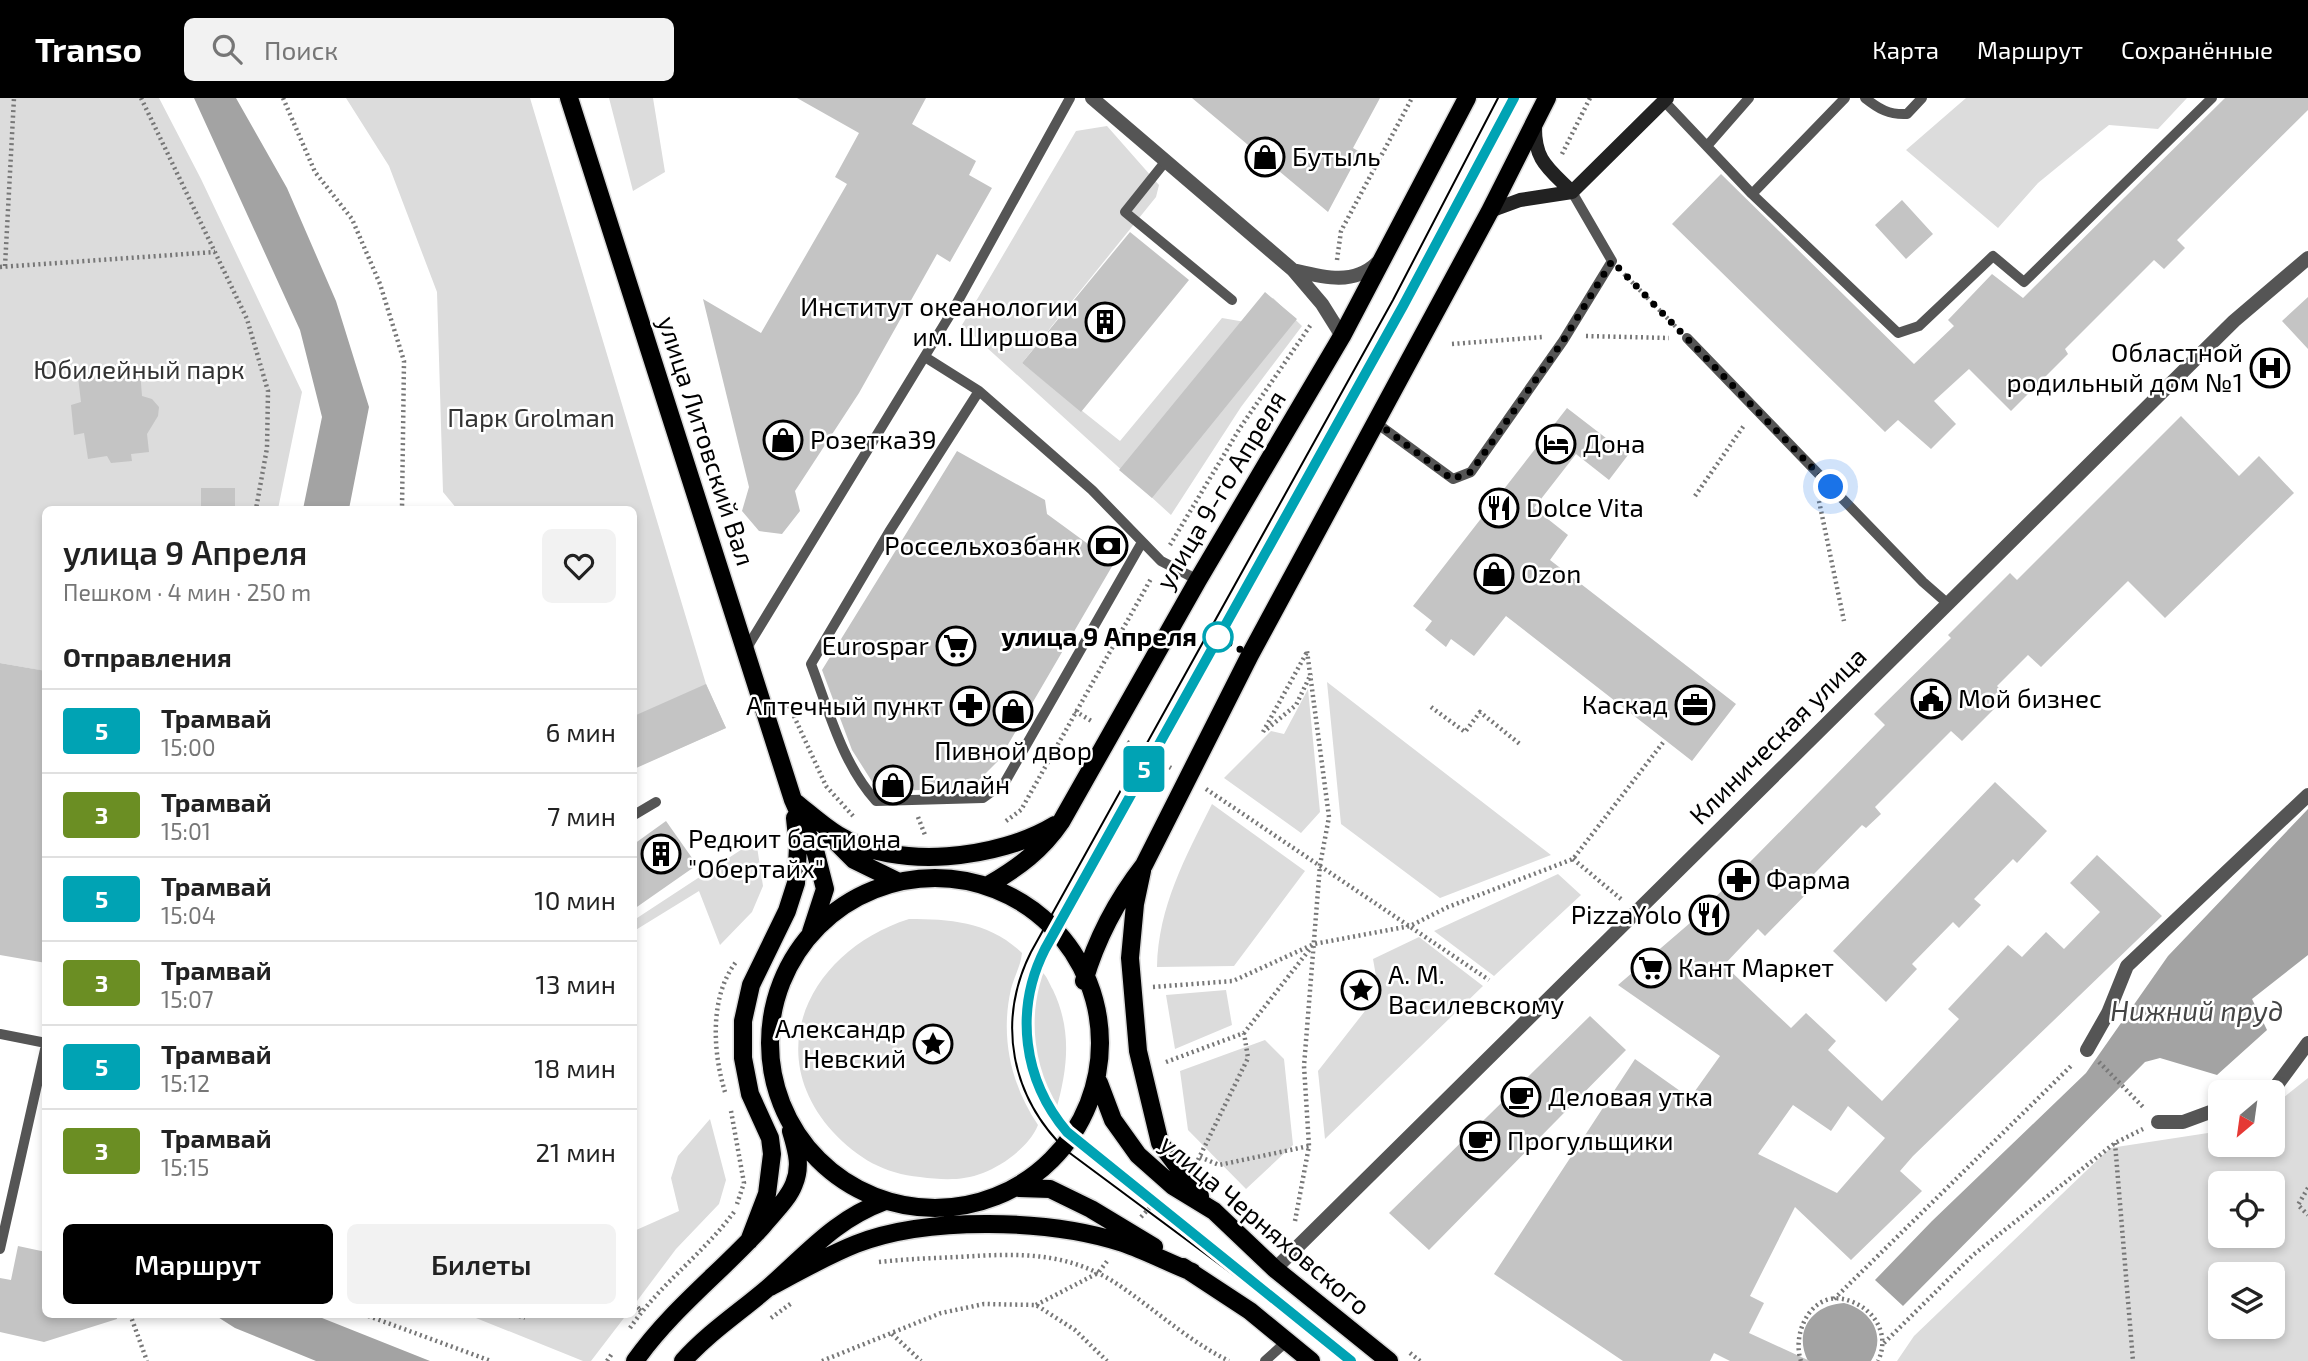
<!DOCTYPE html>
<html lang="ru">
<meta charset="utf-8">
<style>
body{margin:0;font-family:"Exo 2",sans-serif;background:#f2f2f2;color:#222;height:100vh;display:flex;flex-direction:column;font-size:26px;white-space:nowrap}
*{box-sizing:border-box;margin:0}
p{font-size:23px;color:#767676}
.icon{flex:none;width:38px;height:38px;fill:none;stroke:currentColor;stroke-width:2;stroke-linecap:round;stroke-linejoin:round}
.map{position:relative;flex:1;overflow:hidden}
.drawer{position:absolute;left:42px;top:408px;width:595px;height:812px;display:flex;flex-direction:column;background:#fff;border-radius:10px;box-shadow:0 4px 10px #0003}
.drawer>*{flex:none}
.badge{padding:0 14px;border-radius:5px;font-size:24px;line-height:46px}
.needle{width:46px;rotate:209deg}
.fabs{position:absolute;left:2208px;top:982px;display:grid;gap:14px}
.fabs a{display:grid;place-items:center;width:77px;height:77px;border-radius:10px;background:#fff;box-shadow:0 4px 10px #0003;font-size:35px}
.you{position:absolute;width:35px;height:35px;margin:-18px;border:5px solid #fff;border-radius:50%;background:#1a73e8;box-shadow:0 0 0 10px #1a73e833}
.map>.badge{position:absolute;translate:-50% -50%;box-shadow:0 0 0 4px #fff}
h2{padding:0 21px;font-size:26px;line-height:63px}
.round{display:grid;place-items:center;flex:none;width:74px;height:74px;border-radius:10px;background:#f2f2f2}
.overview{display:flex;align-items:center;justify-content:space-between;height:119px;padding:0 21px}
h1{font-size:33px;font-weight:600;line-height:52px}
.button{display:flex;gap:14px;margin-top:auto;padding:14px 21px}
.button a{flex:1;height:80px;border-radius:10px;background:#000;color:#fff;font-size:28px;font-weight:600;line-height:80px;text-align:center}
.button a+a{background:#f2f2f2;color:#222}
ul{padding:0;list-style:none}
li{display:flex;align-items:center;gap:21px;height:84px;padding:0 21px;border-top:2px solid #e0e0e0}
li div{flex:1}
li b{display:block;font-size:26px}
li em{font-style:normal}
li .badge{min-width:77px;font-weight:700;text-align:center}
header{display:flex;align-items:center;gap:42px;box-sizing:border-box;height:98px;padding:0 35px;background:#000;color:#fff}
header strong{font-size:33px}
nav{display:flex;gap:38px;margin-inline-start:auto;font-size:24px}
.search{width:490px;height:63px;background:#f2f2f2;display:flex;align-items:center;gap:18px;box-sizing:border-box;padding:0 24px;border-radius:10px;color:#767676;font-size:26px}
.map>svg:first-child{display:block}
</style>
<header>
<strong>Transo</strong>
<div class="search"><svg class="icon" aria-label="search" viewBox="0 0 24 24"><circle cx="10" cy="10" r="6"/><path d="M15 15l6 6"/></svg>Поиск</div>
<nav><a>Карта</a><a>Маршрут</a><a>Сохранённые</a></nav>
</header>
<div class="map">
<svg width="2308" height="1263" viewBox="0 0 2308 1263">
<rect width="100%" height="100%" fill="#fff"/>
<path fill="#dcdcdc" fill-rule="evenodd" d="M0,0H159L201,81L302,294L278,411H46L45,573L0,565Z
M346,0H530L706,586L726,630L637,669L634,661V411H457L443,394L437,194L389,68Z
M609,0H653L665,74L633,93Z
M1966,0H2187L2158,31L2109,27L2038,85L1998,130L1906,52Z
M1107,28L1159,87L1156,99L1022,265L1120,343L1222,220L1251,225L1273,200L1302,228L1241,309L1171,417L962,227L1076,33Z
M1327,584L1551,757L1440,800L1341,726Z
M1308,591L1320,714L1301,735L1224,680L1271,633L1284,636Z
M1212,706L1305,773L1234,868L1157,869C1158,809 1186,758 1212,706Z
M756,742L763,788L752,814L720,847L699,793L634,833V822Z
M1558,776L1581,797L1494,878L1434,833Z
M909,821C951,821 990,824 1022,855C1021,867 1014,879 1011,891C1000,939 1011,987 1038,1027C1029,1049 1003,1067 983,1075C962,1083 943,1082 920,1079C885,1076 857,1060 833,1034C758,951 814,851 909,821Z
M1419,839L1483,888L1325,1041L1318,973L1379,895L1373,861Z
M1041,873C1047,878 1049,885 1053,892C1072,932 1068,970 1056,1012C1027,979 1022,912 1041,873Z
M1226,892L1232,927L1175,951L1166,897Z
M1265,942L1284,961L1293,1047L1246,1091L1188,1032L1180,973Z
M2308,980V1263H1897L1914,1238L2110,1050L2221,1033V1046H2273V1008ZM2221,1085H2273V1138H2221ZM2221,1176H2273V1228H2221Z
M710,1021L726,1082L719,1106L676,1151L634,1207V1133L679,1113L671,1080L678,1058Z
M466,1216H627L591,1263H583Z"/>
<path fill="#a3a3a3" d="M194,0H236L287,90L336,203L369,309L349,411H303L322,319L300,232Z
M2308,711V857L2252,901L2267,932L2217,977L2160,960L2145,964L1903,1208L1875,1182L1932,1123L2086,975L2168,858Z
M1844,1205C1871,1212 1887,1237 1871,1263H1808C1793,1233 1812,1207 1844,1205Z
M213,1216H312L430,1263H316L235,1230Z"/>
<path fill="#c4c4c4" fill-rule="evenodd" d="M797,0H926L912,26L976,63L969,77L992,90L950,164L937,156L859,295L795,393L800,413L782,436L759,433L742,413L749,389L703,201L761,235L847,86L835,79L859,35Z
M1192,0H1380L1353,50L1360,54L1328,114Z
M2225,0H2308V12L2177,142L2185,150L2164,171L2154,162L2065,251L2068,256L2011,313L1969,271L1934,303L1956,326L1931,351L1898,322L1885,334L1672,126L1721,76L1914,266L1954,228L1948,222L1992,176L2023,200Z
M1902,102L1933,136L1906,161L1875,127Z
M1130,134L1189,182L1081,314L1022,265Z
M1265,194L1297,221L1152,400L1119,372Z
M2308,199V251L2282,223Z
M121,266L122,276L140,272L142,298L152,301L159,309L158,318L147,336L149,354L131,356L132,363L111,365L107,358L88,361L84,335L74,337L71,307L81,304L78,279L97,278L98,269Z
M1567,310L1628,357L1609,382L1576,356L1534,410L1568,437L1550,462L1736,606L1692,663L1506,518L1474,558L1451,541L1446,549L1425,532L1432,523L1413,508Z
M2181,318L2239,378L2259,358L2294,395L2165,520L2128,483L2041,569L2028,557L1997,588L2007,598L1962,643L1951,633L1875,709L1881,716L1866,730L1862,727L1814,776L1820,782L1765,838L1758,831L1724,867L1791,930L1806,915L1836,943L1828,952L1882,1003L1959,921L1948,911L2008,847L2022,859L2046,834L2064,851L2100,814L2070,785L2097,757L2162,818L1913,1058L1900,1073L1922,1093L1851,1162L1795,1109L1750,1198L1764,1205L1749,1235L1810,1263H1730L1714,1255L1710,1263H1623L1494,1176L1635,961L1690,1000L1720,958L1618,887L1690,825L1885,627L1874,616L1951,540L1948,537L2010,475L2017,482ZM1793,1007L1831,1033L1848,1008L1885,1040L1837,1095L1758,1056Z
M957,353L1045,402L1047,416L1114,465L999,662L970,691L878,693L852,652L822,572Z
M201,390H235V411H201Z
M0,565L46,573V865L0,857Z
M706,586L726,630L634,671V618Z
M1995,684L2047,733L2017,765L2013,761L1974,801L1981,807L1959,830L1953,824L1912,866L1917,871L1886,904L1833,853Z
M666,723L697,767L634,811V746Z
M1590,918L1626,952L1429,1152L1389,1115Z
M18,1148L46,1154V1216H116L117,1221L44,1244L0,1234V1180L11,1182Z"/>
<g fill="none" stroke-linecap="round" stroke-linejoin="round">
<defs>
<path id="primary" d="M569,0L793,702L815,752L825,791L811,834
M795,704C809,715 823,728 838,737C896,773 999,761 1055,727
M831,739L854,762L897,783
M1142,773L1135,806L1130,860L1138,953L1160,1045L1200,1098
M770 945a165 165 0 1 1 330 0a165 165 0 1 1-330 0Z
M990,786C1019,769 1042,752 1061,724L1198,482L1342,238L1467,0
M1084,883C1097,839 1116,803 1144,767L1250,557L1490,113L1547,0
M1099,985L1113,1022L1138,1057L1173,1088L1214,1113L1275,1171L1389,1263
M1019,1090L1050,1091L1091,1111L1154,1149
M749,1143L767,1096L772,1056L770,1040L750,996L743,960V923L751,887L787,813L796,785L798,749L795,720
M1183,1169L1250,1213L1311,1263
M770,1189C798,1174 826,1158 856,1146C928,1118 1049,1121 1123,1145C1146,1153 1169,1165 1192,1174
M635,1263C671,1212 720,1175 762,1129C773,1115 788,1102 794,1086C802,1067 796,1051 791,1033
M683,1263C709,1234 740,1214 769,1189C808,1155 834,1122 885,1103"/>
</defs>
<use href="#primary" stroke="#dbdbdb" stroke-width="21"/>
<path stroke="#777" stroke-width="4.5" stroke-dasharray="2 3.5" stroke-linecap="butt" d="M141,0L247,221L268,293L267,350L256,411
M283,0L315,74L352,121L380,186L404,263L402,411
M1562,56L1590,0
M1337,162L1341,133L1412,0
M5,168L14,0
M0,169L215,154
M1624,176L1677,230
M1586,238L1669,240
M1452,246L1543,239
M1695,398L1745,326
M1819,403L1844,523
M1170,447L1240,330L1312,225
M787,603L826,688L853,718
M1431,609L1465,634L1480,614L1521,647
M1075,613L1093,624
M1267,631L1296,607L1311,576
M1263,634L1307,554
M1127,644L1171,670
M1206,691L1489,882
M918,719L925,737
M1006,723L1021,712L1152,479
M1573,761L1621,801
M1153,889L1233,883L1314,846L1410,828L1448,809L1573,761L1665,642
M1166,964L1244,935L1313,847
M2099,964L2144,1010
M725,994C713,955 709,899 736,864
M731,1013L744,1085L737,1106
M2115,1045L2133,1263
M1200,1059L1219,1067L1309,1048
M1198,1062L1248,960L1244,935
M2308,1090L2298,1107L2308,1117
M1141,1119L1157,1102
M1295,1123L1309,1048L1304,968L1320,767L1329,719L1307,553
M879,1164C906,1161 933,1160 959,1159C1020,1155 1071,1153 1123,1190C1159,1215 1189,1243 1229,1263
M1834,1201L2073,966
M634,1205L641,1213L634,1208
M1036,1207L1098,1175L1108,1162
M130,1216L147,1263
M363,1216L491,1263
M514,1216L525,1220
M771,1220L793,1204
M630,1230C660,1186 703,1156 734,1114
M892,1236L921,1263
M1884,1245L1973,1157L2115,1045L2143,1031
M1410,1255L1420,1263
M607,1263L613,1254
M822,1263L941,1215L984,1206L1036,1207L1075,1232L1107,1263
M1801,1263C1791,1234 1813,1189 1850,1203C1876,1212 1890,1238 1878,1263"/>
<path stroke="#555" stroke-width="10" d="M1865,0C1879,11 1889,17 1907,16L1922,0
M1664,3L1752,96L1898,235L1919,228L1993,158L2024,184L2212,0
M1707,48L1749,0
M1165,64L1125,114L1232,202
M1752,96L1845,0
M1687,240L1923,484L1947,505
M925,259L979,293L1092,392L1161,463L1198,482
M979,293L889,434L811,566C829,613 842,665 876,703L983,700L1005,684L1141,446
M1375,324L1453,381L1471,374L1563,243L1612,163L1572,94
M745,553L953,212L1070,0
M634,717L656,704
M0,936L46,945
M0,1151L46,947
M1265,1263L1287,1243"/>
<path stroke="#555" stroke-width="14" d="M1092,0L1293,172L1322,206L1342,238
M1293,172C1322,179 1353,188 1377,165
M2087,952L2108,915L2127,868L2308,697
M2267,994L2274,991L2308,945
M2158,1024H2183L2221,1010
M1275,1171L2234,223L2308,160"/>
<path stroke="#222" stroke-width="14" d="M1535,26C1534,63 1548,70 1572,94
M1572,94L1667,0
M1490,113L1520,102L1572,94"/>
<use href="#primary" stroke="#000" stroke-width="18"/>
<path stroke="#000" stroke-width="2" d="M1129,1087C1056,1031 1007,978 1033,879L1151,659L1403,208L1514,0
M1343,1263L1273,1206L1067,1053C1011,999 996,924 1031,854L1393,202L1498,0"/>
</g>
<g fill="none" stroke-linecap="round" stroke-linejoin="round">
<defs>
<path id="line" d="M1351,1263L1067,1034C1023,982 1014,912 1045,851L1403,208L1514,0"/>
</defs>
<use href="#line" stroke="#fff" stroke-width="16"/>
<use href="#line" stroke="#00a3b4" stroke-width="10"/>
<path stroke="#000" stroke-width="7" stroke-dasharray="0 12.6" d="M1218,539L1250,557L1376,324L1452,381L1471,374L1563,243L1612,163L1831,389"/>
</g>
<defs>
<symbol id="shop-ring" viewBox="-11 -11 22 22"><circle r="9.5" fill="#fff" stroke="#000" stroke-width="1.5"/><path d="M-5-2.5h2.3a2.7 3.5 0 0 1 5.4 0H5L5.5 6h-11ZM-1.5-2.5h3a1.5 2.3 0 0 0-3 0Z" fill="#000"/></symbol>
<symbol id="building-ring" viewBox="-11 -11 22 22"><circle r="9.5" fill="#fff" stroke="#000" stroke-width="1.5"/><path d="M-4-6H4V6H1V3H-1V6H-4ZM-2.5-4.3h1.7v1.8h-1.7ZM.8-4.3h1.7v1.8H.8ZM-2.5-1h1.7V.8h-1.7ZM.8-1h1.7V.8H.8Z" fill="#000"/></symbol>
<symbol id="hospital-ring" viewBox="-11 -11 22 22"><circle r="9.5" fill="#fff" stroke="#000" stroke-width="1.5"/><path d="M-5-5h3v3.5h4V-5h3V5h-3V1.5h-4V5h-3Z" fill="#000"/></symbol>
<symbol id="hotel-ring" viewBox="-11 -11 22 22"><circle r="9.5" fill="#fff" stroke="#000" stroke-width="1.5"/><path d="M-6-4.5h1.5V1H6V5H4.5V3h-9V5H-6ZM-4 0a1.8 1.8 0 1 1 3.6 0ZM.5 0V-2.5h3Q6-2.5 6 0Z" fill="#000"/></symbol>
<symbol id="restaurant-ring" viewBox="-11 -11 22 22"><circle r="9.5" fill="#fff" stroke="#000" stroke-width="1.5"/><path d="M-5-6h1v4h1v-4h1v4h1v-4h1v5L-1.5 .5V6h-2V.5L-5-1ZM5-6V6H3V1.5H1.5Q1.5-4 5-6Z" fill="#000"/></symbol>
<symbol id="bank-ring" viewBox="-11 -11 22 22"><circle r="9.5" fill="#fff" stroke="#000" stroke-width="1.5"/><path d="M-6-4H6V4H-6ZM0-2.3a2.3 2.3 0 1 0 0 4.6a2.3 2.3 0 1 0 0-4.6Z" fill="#000"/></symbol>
<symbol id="supermarket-ring" viewBox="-11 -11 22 22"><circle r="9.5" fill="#fff" stroke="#000" stroke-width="1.5"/><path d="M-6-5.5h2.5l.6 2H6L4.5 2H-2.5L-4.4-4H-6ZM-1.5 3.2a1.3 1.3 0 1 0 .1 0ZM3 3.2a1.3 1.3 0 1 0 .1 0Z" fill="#000"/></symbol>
<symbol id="civic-ring" viewBox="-11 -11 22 22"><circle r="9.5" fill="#fff" stroke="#000" stroke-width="1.5"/><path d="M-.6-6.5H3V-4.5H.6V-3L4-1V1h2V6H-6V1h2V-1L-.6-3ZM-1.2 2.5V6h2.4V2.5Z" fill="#000"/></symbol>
<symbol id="office-ring" viewBox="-11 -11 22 22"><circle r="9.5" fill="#fff" stroke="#000" stroke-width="1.5"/><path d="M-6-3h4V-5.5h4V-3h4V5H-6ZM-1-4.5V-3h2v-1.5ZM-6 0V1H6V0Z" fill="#000"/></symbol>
<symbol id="pharmacy-ring" viewBox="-11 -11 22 22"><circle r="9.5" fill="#fff" stroke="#000" stroke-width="1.5"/><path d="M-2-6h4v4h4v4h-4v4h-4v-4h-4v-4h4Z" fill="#000"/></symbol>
<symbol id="sight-ring" viewBox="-11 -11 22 22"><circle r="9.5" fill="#fff" stroke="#000" stroke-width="1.5"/><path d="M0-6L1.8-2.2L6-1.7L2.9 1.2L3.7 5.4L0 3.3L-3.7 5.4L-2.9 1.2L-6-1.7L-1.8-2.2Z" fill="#000"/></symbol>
<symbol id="cafe-ring" viewBox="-11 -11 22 22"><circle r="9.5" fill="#fff" stroke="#000" stroke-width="1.5"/><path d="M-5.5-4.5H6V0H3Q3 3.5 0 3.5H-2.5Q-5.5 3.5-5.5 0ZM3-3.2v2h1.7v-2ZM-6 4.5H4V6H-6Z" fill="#000"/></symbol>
</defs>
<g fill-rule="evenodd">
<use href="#shop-ring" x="1243" y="37" width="44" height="44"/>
<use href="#building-ring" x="1083" y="202" width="44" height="44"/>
<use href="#hospital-ring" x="2248" y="248" width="44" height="44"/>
<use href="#shop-ring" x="761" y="320" width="44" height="44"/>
<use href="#hotel-ring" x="1534" y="324" width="44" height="44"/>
<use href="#restaurant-ring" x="1477" y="388" width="44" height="44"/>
<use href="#bank-ring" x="1086" y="426" width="44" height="44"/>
<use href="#shop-ring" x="1472" y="454" width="44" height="44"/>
<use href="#supermarket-ring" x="934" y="526" width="44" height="44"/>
<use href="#civic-ring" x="1909" y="579" width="44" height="44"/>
<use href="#office-ring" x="1673" y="585" width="44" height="44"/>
<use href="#pharmacy-ring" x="948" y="586" width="44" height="44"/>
<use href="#shop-ring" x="991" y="591" width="44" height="44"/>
<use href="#shop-ring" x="871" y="665" width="44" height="44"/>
<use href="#building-ring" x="639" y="734" width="44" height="44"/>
<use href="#pharmacy-ring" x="1717" y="760" width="44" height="44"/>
<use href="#restaurant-ring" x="1687" y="795" width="44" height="44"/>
<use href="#supermarket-ring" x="1629" y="848" width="44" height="44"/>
<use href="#sight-ring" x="1339" y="870" width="44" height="44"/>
<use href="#sight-ring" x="911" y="924" width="44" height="44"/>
<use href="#cafe-ring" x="1499" y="977" width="44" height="44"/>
<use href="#cafe-ring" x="1458" y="1021" width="44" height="44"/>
</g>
<circle fill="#fff" stroke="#00a3b4" stroke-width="3.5" cx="1218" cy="539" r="14"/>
<g text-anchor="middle" stroke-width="5" stroke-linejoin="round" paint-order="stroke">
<g font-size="26" fill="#000" stroke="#fff" text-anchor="start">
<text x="1292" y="68">Бутыль</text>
<text x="1078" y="218" text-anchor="end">Институт океанологии<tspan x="1078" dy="30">им. Ширшова</tspan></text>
<text x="2243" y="264" text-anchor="end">Областной<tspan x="2243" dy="30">родильный дом №1</tspan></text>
<text x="810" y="351">Розетка39</text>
<text x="1583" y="355">Дона</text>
<text x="1526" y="419">Dolce Vita</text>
<text x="1081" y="457" text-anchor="end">Россельхозбанк</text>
<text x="1521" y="485">Ozon</text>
<text x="929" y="557" text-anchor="end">Eurospar</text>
<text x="1958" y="610">Мой бизнес</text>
<text x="1668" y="616" text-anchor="end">Каскад</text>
<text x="943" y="617" text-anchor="end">Аптечный пункт</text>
<text x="1013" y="662" text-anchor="middle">Пивной двор</text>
<text x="920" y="696">Билайн</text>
<text x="688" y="750">Редюит бастиона<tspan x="688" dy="30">"Обертайх"</tspan></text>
<text x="1766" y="791">Фарма</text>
<text x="1682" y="826" text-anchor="end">PizzaYolo</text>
<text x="1678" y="879">Кант Маркет</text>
<text x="1388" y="886">А. М.<tspan x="1388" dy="30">Василевскому</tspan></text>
<text x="906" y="940" text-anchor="end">Александр<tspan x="906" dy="30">Невский</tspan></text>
<text x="1548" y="1008">Деловая утка</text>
<text x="1507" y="1052">Прогульщики</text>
</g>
<g font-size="26" fill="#333" stroke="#fff">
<text x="139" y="281">Юбилейный парк</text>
<text x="531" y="329">Парк Grolman</text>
</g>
<g font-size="26" fill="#000" stroke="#fff">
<text transform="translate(706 343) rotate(72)" y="9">улица Литовский Вал</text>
<text transform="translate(1221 392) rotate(-59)" y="9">улица 9-го Апреля</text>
<text transform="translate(1778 638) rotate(-45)" y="9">Клиническая улица</text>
<text transform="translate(1265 1127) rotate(40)" y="9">улица Черняховского</text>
</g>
<g font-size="26" font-weight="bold" fill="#000" stroke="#fff" text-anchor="end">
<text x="1197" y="548">улица 9 Апреля</text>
</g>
<g font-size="28" font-style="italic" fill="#444" stroke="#fff">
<text x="2197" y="923">Нижний пруд</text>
</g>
</g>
</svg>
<div class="fabs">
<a><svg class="needle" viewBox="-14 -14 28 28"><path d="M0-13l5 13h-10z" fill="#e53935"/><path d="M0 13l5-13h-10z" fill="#767676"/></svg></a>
<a><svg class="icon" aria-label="locate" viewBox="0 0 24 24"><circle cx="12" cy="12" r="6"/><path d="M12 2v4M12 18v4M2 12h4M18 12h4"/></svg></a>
<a><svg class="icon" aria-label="layers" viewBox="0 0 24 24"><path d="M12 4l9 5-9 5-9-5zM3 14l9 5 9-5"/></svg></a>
</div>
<div class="you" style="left:1831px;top:389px"></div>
<b class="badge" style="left:1144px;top:671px;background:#00a3b4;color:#fff">5</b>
<section class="drawer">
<div class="overview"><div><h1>улица 9 Апреля</h1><p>Пешком · 4 мин · 250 m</p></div><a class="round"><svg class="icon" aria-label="heart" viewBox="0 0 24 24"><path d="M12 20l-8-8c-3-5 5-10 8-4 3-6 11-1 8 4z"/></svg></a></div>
<h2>Отправления</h2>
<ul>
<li><span class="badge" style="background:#00a3b4;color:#fff">5</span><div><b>Трамвай</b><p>15:00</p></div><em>6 мин</em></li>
<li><span class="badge" style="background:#6b8e23;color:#fff">3</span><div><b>Трамвай</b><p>15:01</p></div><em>7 мин</em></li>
<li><span class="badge" style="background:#00a3b4;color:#fff">5</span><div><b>Трамвай</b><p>15:04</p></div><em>10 мин</em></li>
<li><span class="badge" style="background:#6b8e23;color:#fff">3</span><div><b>Трамвай</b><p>15:07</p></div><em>13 мин</em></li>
<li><span class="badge" style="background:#00a3b4;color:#fff">5</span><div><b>Трамвай</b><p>15:12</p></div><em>18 мин</em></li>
<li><span class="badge" style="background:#6b8e23;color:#fff">3</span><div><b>Трамвай</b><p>15:15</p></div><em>21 мин</em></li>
</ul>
<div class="button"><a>Маршрут</a><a>Билеты</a></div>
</section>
</div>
